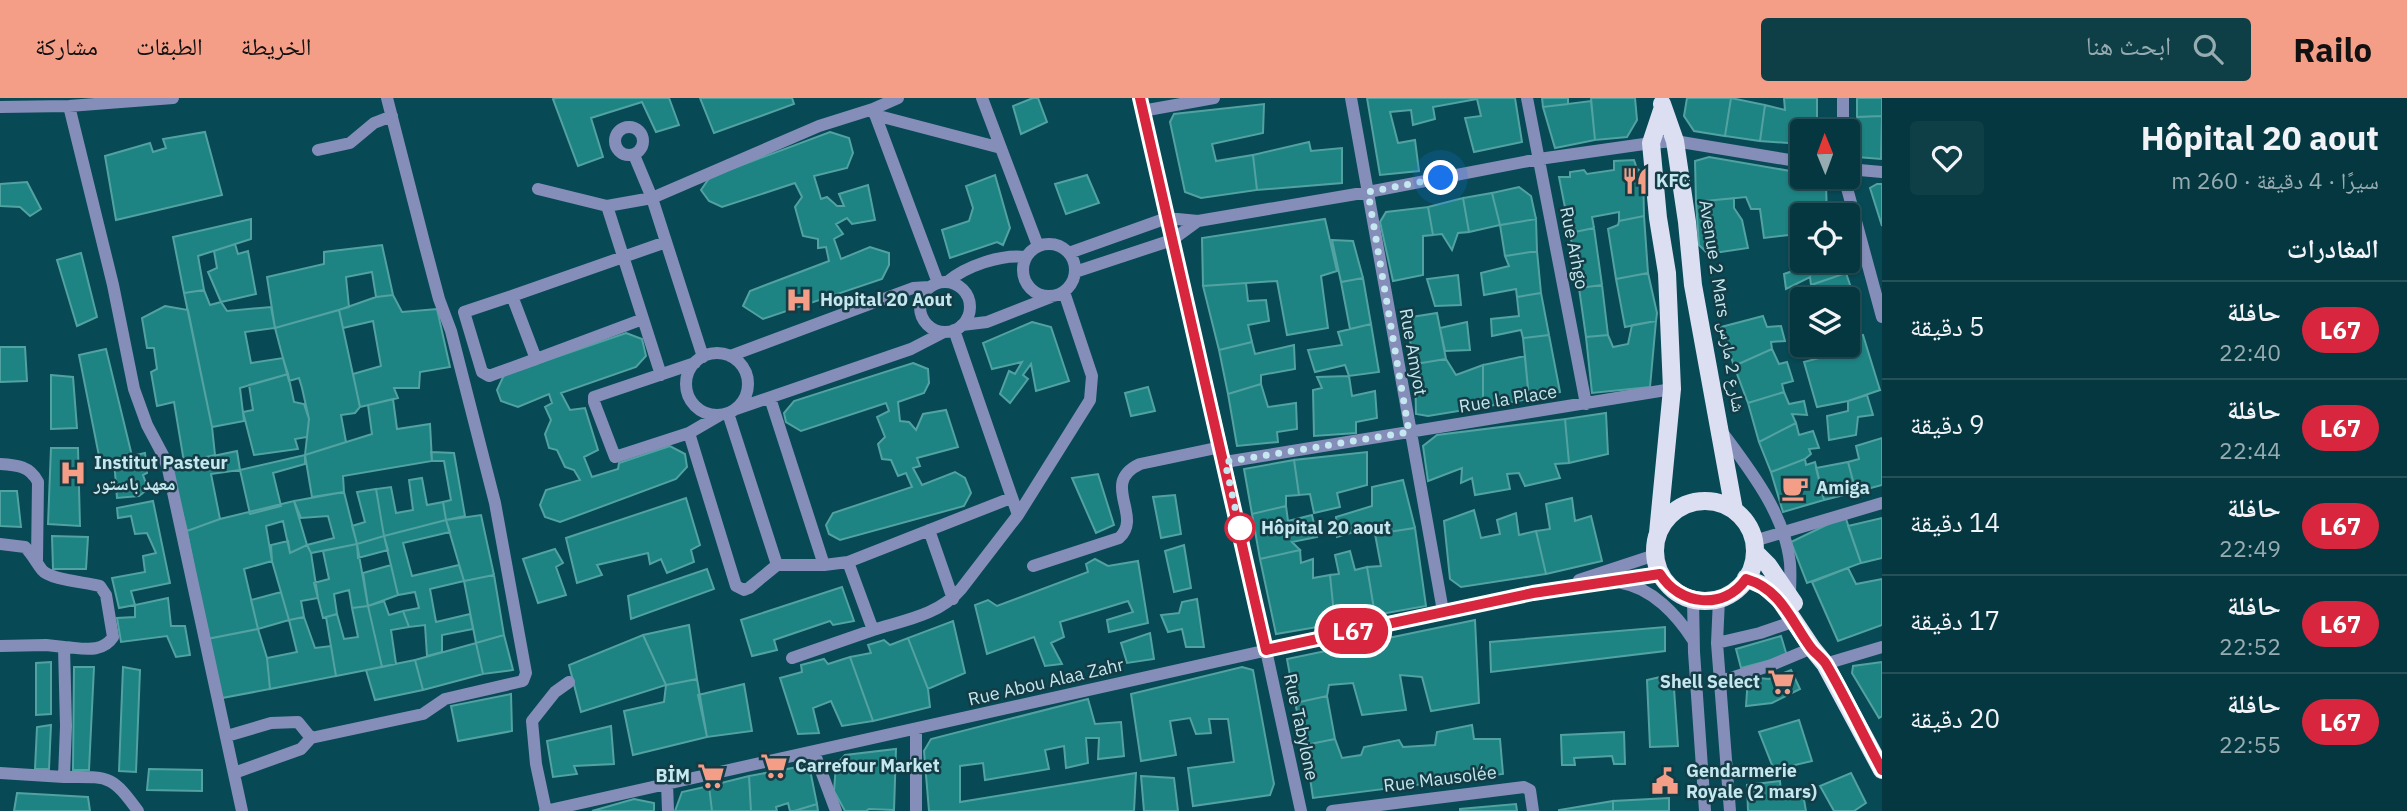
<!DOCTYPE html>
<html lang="ar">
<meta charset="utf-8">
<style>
body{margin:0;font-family:"IBM Plex Sans","Noto Naskh Arabic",sans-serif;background:#0e3f47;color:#f1f3f6;direction:rtl;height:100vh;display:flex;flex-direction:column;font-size:26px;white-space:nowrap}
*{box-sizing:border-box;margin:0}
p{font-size:23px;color:#97acb1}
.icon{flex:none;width:38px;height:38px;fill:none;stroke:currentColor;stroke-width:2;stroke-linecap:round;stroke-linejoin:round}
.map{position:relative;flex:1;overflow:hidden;direction:ltr}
.drawer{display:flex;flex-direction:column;background:#053740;width:525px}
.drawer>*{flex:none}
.badge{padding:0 14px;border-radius:23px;font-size:24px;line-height:46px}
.needle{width:46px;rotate:359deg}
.buttons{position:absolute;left:1790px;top:21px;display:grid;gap:14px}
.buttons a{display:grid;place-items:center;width:70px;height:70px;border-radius:7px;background:#053740;box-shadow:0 2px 5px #0004,0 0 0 2px #265159;font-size:35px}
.you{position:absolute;width:35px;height:35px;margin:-18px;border:5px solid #fff;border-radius:50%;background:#1a73e8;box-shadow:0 0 0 10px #1a73e833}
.map>.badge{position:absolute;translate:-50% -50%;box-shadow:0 0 0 4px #fff}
h2{padding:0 28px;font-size:26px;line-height:63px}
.round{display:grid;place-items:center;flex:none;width:74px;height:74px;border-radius:7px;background:#0e3f47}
.headline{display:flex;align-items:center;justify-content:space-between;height:119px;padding:0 28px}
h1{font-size:33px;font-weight:800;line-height:52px}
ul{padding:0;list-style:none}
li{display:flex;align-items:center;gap:21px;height:98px;padding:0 28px;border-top:2px solid #265159}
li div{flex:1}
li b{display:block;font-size:26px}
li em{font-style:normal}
li .badge{min-width:77px;font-weight:700;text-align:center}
header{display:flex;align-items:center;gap:42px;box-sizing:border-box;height:98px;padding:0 35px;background:#f49e88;color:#111}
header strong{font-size:33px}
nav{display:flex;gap:38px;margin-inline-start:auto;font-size:24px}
.search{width:490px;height:63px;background:#0e3f47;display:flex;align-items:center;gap:18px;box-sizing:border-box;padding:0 24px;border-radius:7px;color:#97acb1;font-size:26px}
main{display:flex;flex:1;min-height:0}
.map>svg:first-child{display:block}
</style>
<header>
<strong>Railo</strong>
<div class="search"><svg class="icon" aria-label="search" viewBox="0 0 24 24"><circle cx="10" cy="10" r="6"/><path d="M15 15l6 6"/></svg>ابحث هنا</div>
<nav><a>الخريطة</a><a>الطبقات</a><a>مشاركة</a></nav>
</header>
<main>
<section class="drawer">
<div class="headline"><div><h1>Hôpital 20 aout</h1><p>سيرًا · 4 دقيقة · 260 m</p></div><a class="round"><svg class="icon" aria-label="heart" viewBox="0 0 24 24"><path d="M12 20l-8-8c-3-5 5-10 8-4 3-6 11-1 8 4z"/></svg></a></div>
<h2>المغادرات</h2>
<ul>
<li><span class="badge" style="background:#d7263d;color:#fff">L67</span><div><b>حافلة</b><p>22:40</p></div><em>5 دقيقة</em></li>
<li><span class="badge" style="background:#d7263d;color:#fff">L67</span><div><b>حافلة</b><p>22:44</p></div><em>9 دقيقة</em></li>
<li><span class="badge" style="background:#d7263d;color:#fff">L67</span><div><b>حافلة</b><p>22:49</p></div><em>14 دقيقة</em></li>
<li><span class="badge" style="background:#d7263d;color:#fff">L67</span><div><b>حافلة</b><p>22:52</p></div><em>17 دقيقة</em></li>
<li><span class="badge" style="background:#d7263d;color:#fff">L67</span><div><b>حافلة</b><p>22:55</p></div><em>20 دقيقة</em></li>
</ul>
</section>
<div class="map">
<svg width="1882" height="713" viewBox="0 0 1882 713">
<rect width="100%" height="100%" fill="#074955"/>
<path fill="#1e8383" stroke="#52a2a2" stroke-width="2" d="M556,0H669L679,27L656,34L642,4L591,20L603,59L578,68L553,1Z
M700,0H792L794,6L714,35Z
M1033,0H1038L1047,24L1021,36L1013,8Z
M1367,0H1515L1522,44L1474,54L1465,20L1481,18L1477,1L1433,9L1435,21L1413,27L1411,12L1390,14L1398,45L1415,42L1419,73L1380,77Z
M1542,0H1568V6L1543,9Z
M1591,0H1635L1637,22L1627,39L1595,42Z
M1687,0H1731L1725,38L1694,33L1684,18Z
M1731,0L1765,7L1760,43L1725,38Z
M1784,0H1817V33H1802V46L1760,43L1765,7L1785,12Z
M1857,0H1882V18L1857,19Z
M1591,3L1595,42L1555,50L1543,9Z
M1264,6L1263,35L1212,46L1216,63L1253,57L1257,92L1201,100L1185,94L1170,24L1174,16Z
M1882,18L1881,61L1857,59V19Z
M205,34L222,97L116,122L105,58L150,45L153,54L166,50L163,41Z
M830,34L849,40L853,55L847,70L814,78L821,101L827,99L837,108H844L839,96L868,87L875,122L852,126L847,120L836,126L843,136L834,141L841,161L870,149L889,155V167L882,181L763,221L743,208L750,193L829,163L826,149L818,150V141L803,138L795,109L802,99L795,85L722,109L709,103L701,92L710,79Z
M1309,44L1311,53L1342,50V85L1257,92L1253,57Z
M1709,59L1802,75V79H1821L1826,87L1827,117H1802V130L1795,132L1789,137L1764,140L1760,111H1751L1746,99L1696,104L1695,63Z
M1634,62L1637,71L1643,74L1644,118L1619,123V114L1592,119L1594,130L1570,135L1559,79H1570V74L1584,72L1587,76L1614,72V63Z
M995,77L1010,130L1003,147L997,144L950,160L942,132L969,123L973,110L966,88Z
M1087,77L1099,105L1066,116L1055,86Z
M27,84L41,111L30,118L20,109L0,108V86Z
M1877,86H1882V128L1870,90Z
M1519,89L1531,98L1536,121L1500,127L1492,95Z
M1492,95L1500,127L1469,134L1463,100Z
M1463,100L1469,134L1458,135L1452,152L1442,136L1433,137L1428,109Z
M1734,100V110L1742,122L1748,150L1708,156L1699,147L1696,104Z
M1428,109L1433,137L1423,138V177L1393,183L1380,124L1386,114Z
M1644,118L1648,175L1616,181L1608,131L1618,127L1619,123Z
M251,121V141L198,158L204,192L184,195L173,139Z
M1325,121L1337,173L1321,178L1328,230L1287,237L1277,183L1203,188L1202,140Z
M1536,121L1537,153L1505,158L1500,127Z
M1594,130L1602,187L1579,190L1570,135Z
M1332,142L1353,143L1363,180L1341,184Z
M235,146L238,156L248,153L256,196L221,204L208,174L217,170L214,153Z
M382,147L393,197L376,199L372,174L346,179L349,209L275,230L267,179L324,166V154Z
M1537,153L1541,195L1517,199L1516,191L1484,197L1481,175L1509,168L1505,158Z
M81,155L97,219L77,228L57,162Z
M1807,163H1843L1846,175L1811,187L1810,179L1786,191L1784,176L1807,168Z
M1648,175L1657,215L1656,223L1625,229L1616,181Z
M1846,175L1860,216L1848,220V201H1814L1811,187Z
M1458,177L1461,207L1435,208L1427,181Z
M1363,180L1371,226L1350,231L1341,184Z
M1246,185L1248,203L1266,202L1269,223L1248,227L1252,244L1219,252L1203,188Z
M1602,187L1608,237L1586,239L1579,190Z
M204,192L210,207L221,204L227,213L271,209L275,230L245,234L251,265L283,260L288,276L240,290L244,323L212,329L184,195Z
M1541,195L1549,237L1523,240L1521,232L1492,238L1491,221L1519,218L1517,199Z
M393,197L402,214L437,211L450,269L420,274L419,290H394L398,300L360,309L353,276L381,268L373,223L343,230L339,212L376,199Z
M1802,204V225L1796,228L1790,207Z
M165,208L188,212L212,329L215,357L184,364L174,304L157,308L151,274L157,271L154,250H147L142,220Z
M339,212L360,309L355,315L341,317L346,344L305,357L309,321L302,290L299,280L289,283L275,230Z
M1437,215L1446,261L1415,266L1405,220Z
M1763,218L1767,229L1781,228L1785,243L1771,244L1772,251L1734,268L1721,229Z
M1656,223L1650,289L1592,295L1586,239L1608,237L1613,249L1628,246L1632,227Z
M1032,224L1051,229L1069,283L1036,293L1031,266L1023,277L1028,281L1010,305L1000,296L1009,273L1015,276L1022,264L992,271L983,245Z
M1467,224L1470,252L1445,253L1440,230Z
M1371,226L1379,274L1349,278L1345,267L1315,274L1308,252L1342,247L1338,234Z
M626,235L642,241L646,258L636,269L561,295L570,312L585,310L598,352L584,359L592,379L618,371L619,365L670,348L685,356L687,369L676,381L560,424L545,419L540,407L546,392L580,382L574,372L565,369L557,352L549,350L545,336L551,322L545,309L552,305L549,296L518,309L501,303L497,292L504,277Z
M1549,237L1560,294L1529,301L1523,240Z
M1863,237L1880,292L1848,303L1817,309L1804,264L1827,258L1829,247H1848V241Z
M1252,244L1255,256L1294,247L1295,271L1261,277V286L1228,296L1219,252Z
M0,249H25L27,283L0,284Z
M106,251L132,358L100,363L79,257Z
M1772,251L1779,266L1787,264L1793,283L1782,286L1784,294L1748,305L1734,268Z
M1525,258L1529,301L1483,309V267Z
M1446,261L1456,277L1483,267V309L1428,318L1416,316L1415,266Z
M913,265L928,271L929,285L924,295L898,304L900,323L909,324L916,332L923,316L946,312L958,349L917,360L920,368L913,370L922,387L955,374L965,380L971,395L964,408L840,442L829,436L826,427L833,415L912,389L906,375L898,378L891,362L882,361L878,346L885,339L877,319L889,313L886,305L801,333L786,324L784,315L794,303Z
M288,276L294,304L304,306L309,321L307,339L295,341L298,351L254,357L243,314L253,312L249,287Z
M51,277L73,279L77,330L51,331Z
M1349,278L1352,298L1375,293L1377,320L1356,324V335L1314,338L1313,292L1322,290L1317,279Z
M1261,286L1268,309L1296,305L1297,331L1277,334L1278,344L1237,348L1228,296Z
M1148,289L1155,313L1131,318L1125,295Z
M1784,294L1789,306L1804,303L1807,317L1792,316L1796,325L1759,344L1748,305Z
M1867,297L1873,317L1858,319L1856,337L1829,342L1827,318L1848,313V303Z
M393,301L397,331L430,326L432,363L343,378L344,394L312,399L305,357L372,336L368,307Z
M1606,315L1608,356L1569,365L1565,321Z
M1565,321L1569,365L1555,366L1560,380L1525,388L1519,375L1507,376L1510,391L1475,397L1472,380L1461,385L1462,370L1428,383L1423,348L1437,337Z
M1796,325L1799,337L1813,333L1819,350L1809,351L1811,356L1805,361L1771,374L1759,344Z
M1882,340V387L1856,394L1848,364L1859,361L1856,348Z
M51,350H78L80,428L48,426Z
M237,353L240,372L211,376L220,421L187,433L170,367Z
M431,354L454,355L465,418L446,422L443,404L451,402L444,363H432Z
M1367,354V387L1337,395L1340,409L1314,415L1310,396L1299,397L1294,362Z
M145,355L147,375L143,377L148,391L139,398L117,400L114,362Z
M305,357V366L273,375L281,408L250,416L240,372Z
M1805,361L1806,367L1815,364L1824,402L1783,414L1771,374Z
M1294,362L1299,397L1286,398V408L1252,416L1244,371Z
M1848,364L1856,394L1824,402L1816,370Z
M1098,376L1114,427L1096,435L1072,380Z
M422,380L427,407L443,404L446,422L384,438L376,391L391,389L396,415L413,412L409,382Z
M1403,382L1415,430L1375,436L1374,428L1337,439L1336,419L1372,408V389Z
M376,391L384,438L357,446L352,428L365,424L357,394Z
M0,393H17L21,429L0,428Z
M344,394L357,446L311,455L307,447L334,440L328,418L301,420L294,403Z
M1175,397L1181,436L1161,440L1153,399Z
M686,400L700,447L691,452L694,464L667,475L661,461L650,466L648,455L597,467L602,477L577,485L566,440Z
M1572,400L1575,423L1591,418L1602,463L1546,476L1536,433L1550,431L1546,406Z
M153,403L170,485L131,493L135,507L119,510L112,480L145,474L143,458L156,455L147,435L135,436L131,418L118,420L117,410Z
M294,403L307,447L290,455L283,423L266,428L272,463L244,471L258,531L207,541L187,433L220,421Z
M1286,408L1288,423L1312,417L1317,439L1292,444L1300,452L1260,461L1252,416Z
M1474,412L1481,440L1500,436L1497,422L1516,415L1519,437L1536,433L1546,476L1461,489L1450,481L1444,423Z
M481,417L494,477L464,483L446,422Z
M1845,418L1861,465L1807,485L1791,444Z
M1882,420V460L1861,465L1848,428Z
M446,422L450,434L403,445L412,478L459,467L464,483L430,491L436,524L470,516L473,531L442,537V554L427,558L425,527L409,529L403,513L419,510L415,494L398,497L384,438Z
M1415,430L1426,508L1375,517L1367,469L1381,468L1375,436Z
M52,438L88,439L86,471H53Z
M384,438L388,452L358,460L357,446Z
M288,443L290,455L307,447L311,455L318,500L301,503L304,519L289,522L272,463L271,447Z
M357,446L368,508L352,510L349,492L334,496L337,516L323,520L314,485L329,481L323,453Z
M1184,447L1191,490L1174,494L1165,453Z
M555,451L563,465L556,469L566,497L538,505L523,461Z
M1300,452L1301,465L1313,461V480L1330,477L1335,526L1276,536L1260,461Z
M1350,453L1355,472L1367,469L1375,517L1335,526L1330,477L1339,476L1335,457Z
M1095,461L1108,468L1138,463L1148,525L1109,534L1107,522L1133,514L1128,503L1060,524L1064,539L1051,545L1062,566L1045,568L1034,539L987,556L975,507L988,502L997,508L1088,474L1086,466Z
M391,467L398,497L368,508L363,475Z
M1848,470L1856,486L1882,481V527L1838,543L1812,484Z
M707,471L714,491L631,521L628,498Z
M494,477L504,537L476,545L464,483Z
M842,489L854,523L833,527L830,523L774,542L777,552L752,558L741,522Z
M281,494L289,522L258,531L251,502Z
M168,500L171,528H185L190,557L176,559L167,538L121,544L117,520L135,519V507Z
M1197,501L1204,549H1186L1182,531L1168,534L1161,517L1179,515L1182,504Z
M384,503L389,517L403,513L409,529L391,532L396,566L382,569L368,508Z
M368,508L382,569L336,578L326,519L337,516L344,541L358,539L352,510Z
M304,519L315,550L331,548L336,578L270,591L267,560L297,554L289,522Z
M1475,522L1479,605L1431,613L1422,579L1400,577L1406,612L1362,617L1353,585L1329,587L1327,598L1295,605L1287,561Z
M953,523L965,575L928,591L908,540Z
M689,527L697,581L666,587L643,537Z
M1665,529V553L1491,574L1490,544Z
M258,531L267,560L270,591L222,600L207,541Z
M1150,535L1154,561L1127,565L1121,545Z
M504,537L513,572L483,576L476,545Z
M643,537L666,587L581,614L569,567Z
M1781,538L1787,558L1741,570L1736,551Z
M908,540L928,591L930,609L873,623L850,559L871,555L868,547L884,542L890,547Z
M476,545L483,576L423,592L415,562Z
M850,559L873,623L842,628L831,603L813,610L819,635L798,636L780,580L802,574L801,567L824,561L828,566Z
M415,562L423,592L375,602L366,572Z
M51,564V616L36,617V565Z
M1882,564V618L1879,620L1852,575L1853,568Z
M74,569H94L89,672H73Z
M123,569L140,572L136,674L119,673Z
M1242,569L1253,572L1274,686L1270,697L1193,708L1188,670L1234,664L1228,621H1209L1211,635L1196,636L1190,620L1170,623L1176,657L1141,663L1131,596Z
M1791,572L1800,591L1772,605L1746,608L1748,579L1769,581Z
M1673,576L1678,648L1650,649L1647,582Z
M697,581L707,639L633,657L624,613L664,604L666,587Z
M744,586L752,633L707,639L698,597Z
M511,596L512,633L458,643L451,608Z
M1327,598L1335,641L1305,647L1295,605Z
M1088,601L1095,626L1121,624L1124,658L1098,661L1099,640H1086L1088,665L1066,670L1064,648L1045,652L1049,671L985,682L983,665L960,668V704L1136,675L1134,713H929L924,653L931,641Z
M1799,622L1812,663L1774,672L1759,634Z
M51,627L49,671H35L37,629Z
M1472,627L1474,641H1500L1503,676L1313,700L1305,647L1335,641L1342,660L1361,657L1364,649L1399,642L1403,649L1435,647L1437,634Z
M611,628L614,666L574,668L577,676L553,679L547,643Z
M1624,634L1625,666H1614L1612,658L1574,660L1575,667H1562L1561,637Z
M896,651L894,712L869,711L866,713H845L834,693L836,667L845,657Z
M809,667L817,706L794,713H790L788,705L776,709L777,713H751L749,678Z
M149,671L202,672V693L147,692Z
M1851,675L1866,705L1854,713H1834L1820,688Z
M749,678L751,713H712L709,688Z
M1141,678L1174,680L1178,713H1144Z
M1780,683L1781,694L1803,696L1806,713H1748L1747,687Z
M709,688L712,713H675L682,694Z
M17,695L88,699L90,713H14Z
M1669,700V713H1613V703Z
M634,701L654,705V713H592Z
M1613,703V713H1559V712Z
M817,706L818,713H794Z
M1516,706L1517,713H1460V711Z"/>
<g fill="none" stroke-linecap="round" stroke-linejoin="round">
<path stroke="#858eb9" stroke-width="12" d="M898,0L873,11L938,185
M982,0L1038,148
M1140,0L1225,364L1301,713
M1351,0L1443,513
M1527,0L1586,306
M69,8L113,187L134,291L147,327L164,359L168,371L242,713
M0,9L69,8L173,0
M1142,13L1214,0
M875,17L1001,50
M615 43a14 14 0 1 1 28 0a14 14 0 1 1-28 0Z
M1843,33V0
M318,52L350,45L374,25L392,18
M634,57L652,100L819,28L873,11
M1848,71L1882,74
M1844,79L1882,219
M538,91L607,108
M1023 172a26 26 0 1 1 52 0a26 26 0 1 1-52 0Z
M1069,155L1167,120L1198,123L1368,94L1539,61L1651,45L1675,43L1802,64
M1075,174L1172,142L1198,123
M947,184C966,168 1001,156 1025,159
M920 209a25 25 0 1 1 50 0a25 25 0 1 1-50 0Z
M512,198L464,214L482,274L489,278L536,261
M643,221L536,261L512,198L666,144
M962,227L987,224L1051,199
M954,232L1018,417
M686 286a31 31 0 1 1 62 0a31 31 0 1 1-62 0Z
M730,258L913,190L929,189
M661,277L607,108L652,100L703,259
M770,300L824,467
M736,311L911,251L944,234
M728,315L777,467H824L848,464L873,532C905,522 939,517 961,491L1018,417L1090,302L1092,278L1064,194
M720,317L689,335L736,488L744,492L749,490L777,467
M1722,334C1750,372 1785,416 1790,465C1791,476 1790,487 1790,498
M689,335L615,359L594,304V299L695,265
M1225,364L1672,291
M0,366C17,367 30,368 38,384L37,462
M929,432L953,501
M1754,443L1882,405
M0,446L25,449C32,456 36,464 42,472C50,482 86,484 100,488L106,497L113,539C102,556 82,550 64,549
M848,464L1011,400
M1033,468L1119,440C1144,418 1099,385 1140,366L1221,349
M1579,482L1655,457
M1622,485C1652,490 1677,517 1693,542
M1693,501L1694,554L1705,713
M1719,501L1717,545L1730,713
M1717,545L1760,535L1795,523
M0,548L46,547L64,549L66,628L64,679C109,679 111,676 138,713
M792,560L873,532
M1825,566L1882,549
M1721,583L1769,568L1812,550
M227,638L271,625L298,624L311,640
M814,654L836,713
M0,675L64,679
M234,675L301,651L311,640L423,616L445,601L523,583L526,575L495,405L451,233L439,201L425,148L387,0
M667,685L668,713
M545,713L1443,513L1555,491L1660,476
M546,713L536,666L532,623L555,594L569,584
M916,713V631
M1332,713L1524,689L1530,692L1533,713"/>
<path stroke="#dbdff1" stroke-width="18" d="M1662,6L1675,43L1687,124L1693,187L1734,412
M1655 453a50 50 0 1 1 100 0a50 50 0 1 1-100 0Z
M1658,435L1672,291L1667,175L1658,120L1651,45L1662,12
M1755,454L1768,467L1794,505
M1746,480L1764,488L1780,502L1812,550L1825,566L1882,672"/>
</g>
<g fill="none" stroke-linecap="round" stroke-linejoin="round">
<defs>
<path id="line" d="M1140,0L1266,552L1533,495L1660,476C1679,507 1724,513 1746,481C1781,491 1791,523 1811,550C1816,556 1822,560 1826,566C1846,600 1863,637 1882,672"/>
</defs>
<use href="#line" stroke="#fff" stroke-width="16"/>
<use href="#line" stroke="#d7263d" stroke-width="10"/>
<path stroke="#c4e7f0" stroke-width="7" stroke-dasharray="0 12.6" d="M1240,430V432L1225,364L1409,334L1368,94L1441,80"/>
</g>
<defs>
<symbol id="restaurant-bare" viewBox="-9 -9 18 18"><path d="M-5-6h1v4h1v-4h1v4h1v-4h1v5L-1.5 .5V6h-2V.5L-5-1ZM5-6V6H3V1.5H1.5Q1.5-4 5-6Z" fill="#f49e88" stroke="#143c45" stroke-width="2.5" paint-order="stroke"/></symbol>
<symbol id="hospital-bare" viewBox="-9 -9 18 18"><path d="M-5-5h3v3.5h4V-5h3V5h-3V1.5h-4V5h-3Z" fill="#f49e88" stroke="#143c45" stroke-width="2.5" paint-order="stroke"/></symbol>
<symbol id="cafe-bare" viewBox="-9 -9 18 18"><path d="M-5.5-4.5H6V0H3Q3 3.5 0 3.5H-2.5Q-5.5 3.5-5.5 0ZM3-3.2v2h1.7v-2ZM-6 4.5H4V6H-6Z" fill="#f49e88" stroke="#143c45" stroke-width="2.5" paint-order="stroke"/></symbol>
<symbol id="supermarket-bare" viewBox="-9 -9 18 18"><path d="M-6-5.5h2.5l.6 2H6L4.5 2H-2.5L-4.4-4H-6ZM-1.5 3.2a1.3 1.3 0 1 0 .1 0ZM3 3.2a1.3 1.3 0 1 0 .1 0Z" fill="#f49e88" stroke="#143c45" stroke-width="2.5" paint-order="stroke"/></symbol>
<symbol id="civic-bare" viewBox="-9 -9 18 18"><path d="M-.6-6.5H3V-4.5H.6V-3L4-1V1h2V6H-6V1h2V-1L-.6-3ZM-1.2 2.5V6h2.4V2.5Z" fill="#f49e88" stroke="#143c45" stroke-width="2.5" paint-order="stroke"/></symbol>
</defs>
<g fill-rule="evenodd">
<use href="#restaurant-bare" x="1616" y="64" width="38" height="38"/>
<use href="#hospital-bare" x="780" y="183" width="38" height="38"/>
<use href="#hospital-bare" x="54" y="356" width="38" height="38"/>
<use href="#cafe-bare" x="1776" y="371" width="38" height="38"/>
<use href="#supermarket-bare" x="1762" y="565" width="38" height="38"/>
<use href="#supermarket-bare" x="755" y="649" width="38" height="38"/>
<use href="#supermarket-bare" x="692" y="659" width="38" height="38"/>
<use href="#civic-bare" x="1646" y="664" width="38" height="38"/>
</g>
<circle fill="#fff" stroke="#d7263d" stroke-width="3.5" cx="1240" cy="430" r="14"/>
<g text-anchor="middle" stroke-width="5" stroke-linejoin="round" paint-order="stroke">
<g font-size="18" font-weight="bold" fill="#c4e7f0" stroke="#143c45" text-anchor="start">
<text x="1656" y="89">KFC</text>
<text x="820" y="208">Hopital 20 Aout</text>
<text x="94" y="371">Institut Pasteur<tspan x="94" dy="21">معهد باستور</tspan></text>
<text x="1816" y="396">Amiga</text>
<text x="1760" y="590" text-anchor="end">Shell Select</text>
<text x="795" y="674">Carrefour Market</text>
<text x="1686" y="679">Gendarmerie<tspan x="1686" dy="21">Royale (2 mars)</tspan></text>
<text x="690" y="684" text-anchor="end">BİM</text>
</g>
<g font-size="18" fill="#c4e7f0" stroke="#143c45">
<text transform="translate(1574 150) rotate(79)" y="6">Rue Arhgo</text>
<text transform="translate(1722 208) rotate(81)" y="6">Avenue 2 Mars شارع 2 مارس</text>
<text transform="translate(1413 254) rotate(80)" y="6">Rue Amyot</text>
<text transform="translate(1508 301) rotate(-9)" y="6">Rue la Place</text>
<text transform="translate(1046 584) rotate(-13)" y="6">Rue Abou Alaa Zahr</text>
<text transform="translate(1301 629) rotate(78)" y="6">Rue Tabylone</text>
<text transform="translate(1440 681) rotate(-7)" y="6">Rue Mausolée</text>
</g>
<g font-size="18" font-weight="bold" fill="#c4e7f0" stroke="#143c45" text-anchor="start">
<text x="1261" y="436">Hôpital 20 aout</text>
</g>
</g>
</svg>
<div class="buttons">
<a><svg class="needle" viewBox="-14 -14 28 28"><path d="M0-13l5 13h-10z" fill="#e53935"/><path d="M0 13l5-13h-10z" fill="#97acb1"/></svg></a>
<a><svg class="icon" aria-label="locate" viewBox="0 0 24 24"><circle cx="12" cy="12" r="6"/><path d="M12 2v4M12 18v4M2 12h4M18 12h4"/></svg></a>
<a><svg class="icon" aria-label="layers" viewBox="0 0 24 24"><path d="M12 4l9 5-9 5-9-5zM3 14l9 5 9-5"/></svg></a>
</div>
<div class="you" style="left:1441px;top:80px"></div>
<b class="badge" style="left:1353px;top:533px;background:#d7263d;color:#fff">L67</b>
</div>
</main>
